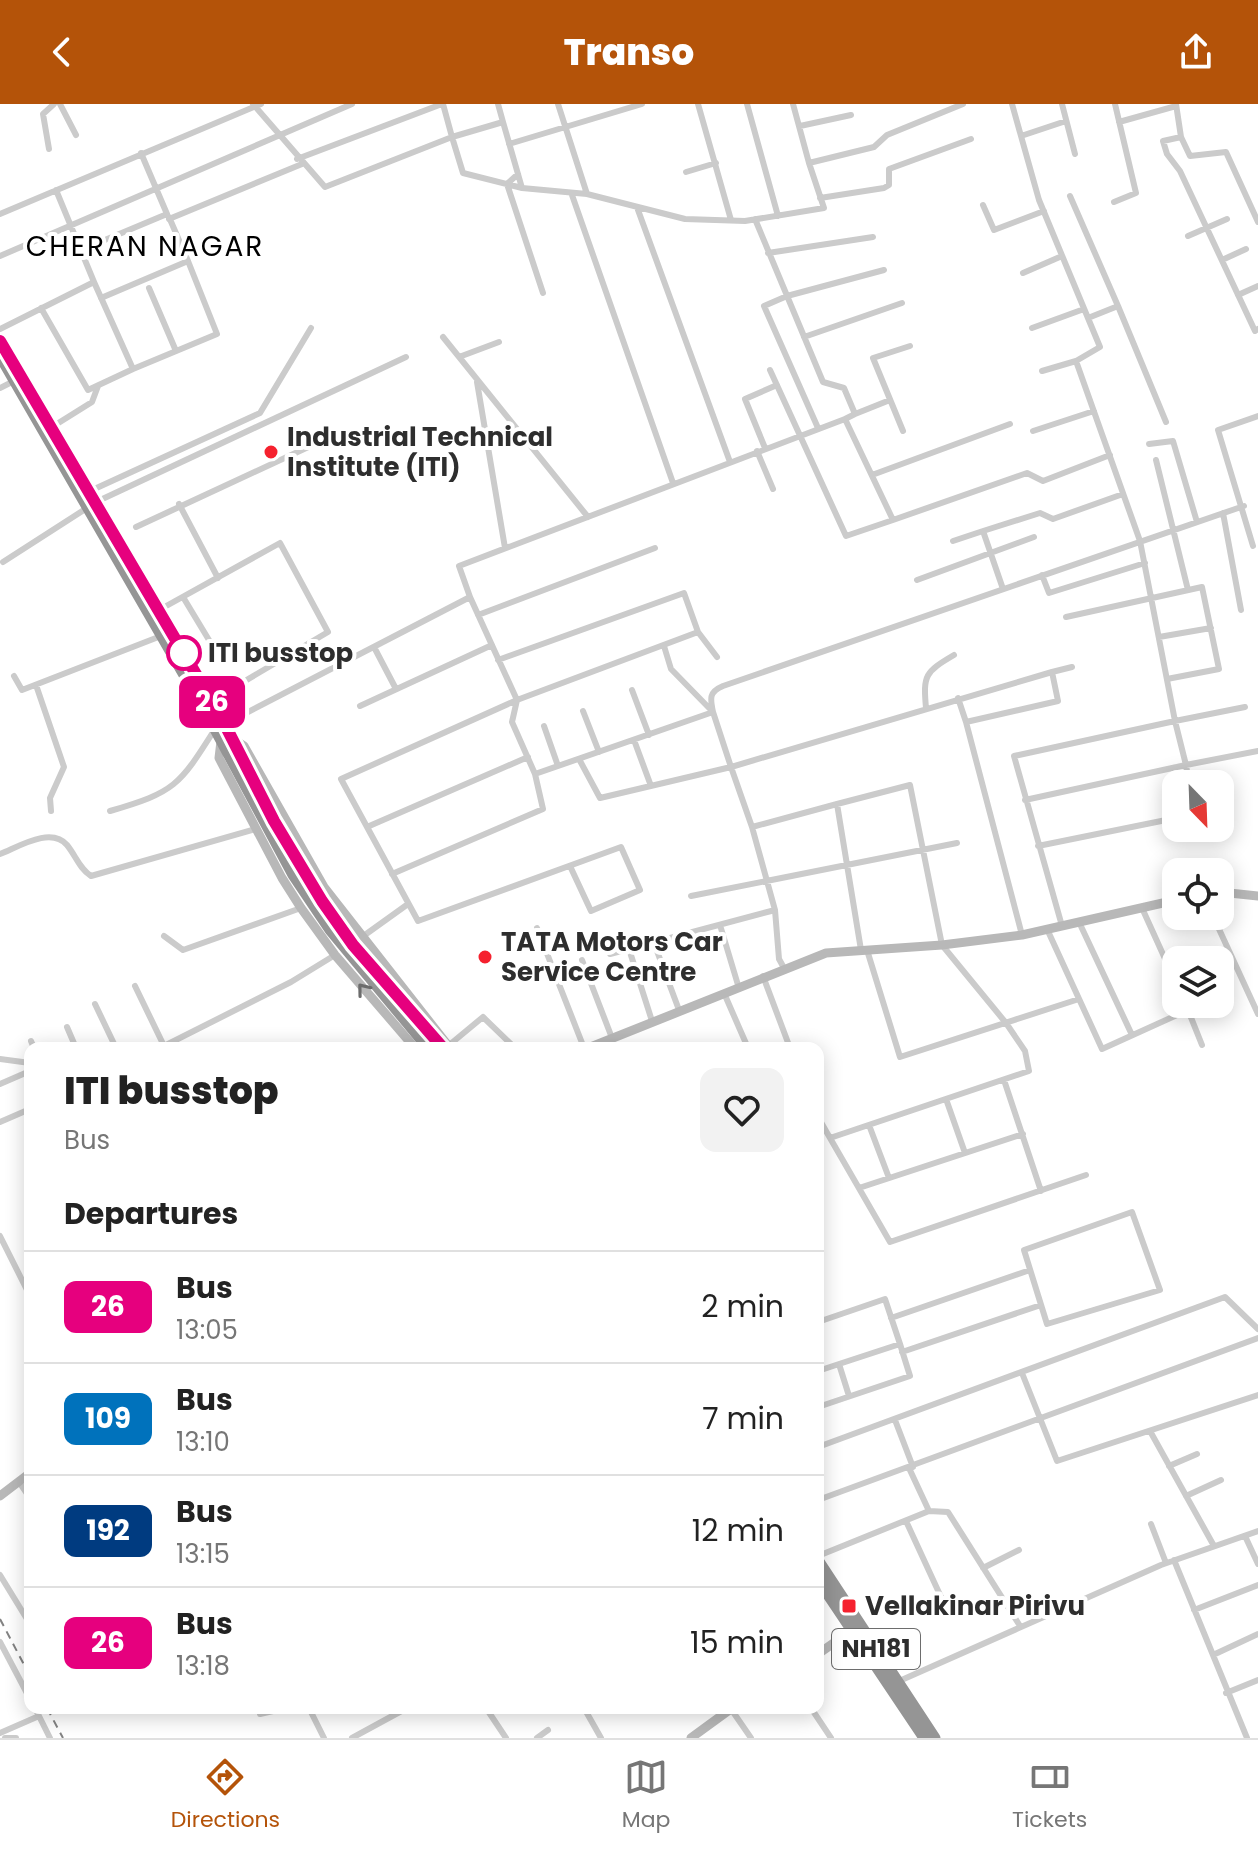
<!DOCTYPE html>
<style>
body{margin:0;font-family:Poppins,sans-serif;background:#f2f2f2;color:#222;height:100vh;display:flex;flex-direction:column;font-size:30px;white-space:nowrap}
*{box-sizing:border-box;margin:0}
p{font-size:26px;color:#767676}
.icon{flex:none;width:44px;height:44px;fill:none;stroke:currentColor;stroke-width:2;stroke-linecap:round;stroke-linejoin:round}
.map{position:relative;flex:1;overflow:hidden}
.panel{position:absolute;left:24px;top:938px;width:800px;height:672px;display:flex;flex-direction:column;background:#fff;border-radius:16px;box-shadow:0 4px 20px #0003}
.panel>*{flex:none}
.badge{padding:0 16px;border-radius:12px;font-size:28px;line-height:52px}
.needle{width:52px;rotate:157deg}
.fabs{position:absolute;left:1162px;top:666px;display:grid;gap:16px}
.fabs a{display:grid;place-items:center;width:72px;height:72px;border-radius:16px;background:#fff;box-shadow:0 4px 20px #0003;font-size:40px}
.map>.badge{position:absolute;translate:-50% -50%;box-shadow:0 0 0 4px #fff}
h2{padding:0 40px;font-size:30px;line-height:72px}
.round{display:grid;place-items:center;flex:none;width:84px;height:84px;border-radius:16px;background:#f2f2f2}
.summary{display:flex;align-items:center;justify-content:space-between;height:136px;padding:0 40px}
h1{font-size:38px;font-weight:800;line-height:60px}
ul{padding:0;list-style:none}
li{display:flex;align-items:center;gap:24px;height:112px;padding:0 40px;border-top:2px solid #e0e0e0}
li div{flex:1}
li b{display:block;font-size:30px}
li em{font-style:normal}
li .badge{min-width:88px;font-weight:700;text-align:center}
header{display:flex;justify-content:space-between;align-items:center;height:104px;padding:0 40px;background:#b45309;color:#fff;font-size:36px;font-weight:800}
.tabs{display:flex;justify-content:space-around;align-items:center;height:112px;border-top:2px solid #e0e0e0;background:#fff;font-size:22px;color:#767676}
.tabs a{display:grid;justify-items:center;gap:4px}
.tabs .selected{color:#b45309}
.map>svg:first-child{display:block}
</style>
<header><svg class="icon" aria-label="back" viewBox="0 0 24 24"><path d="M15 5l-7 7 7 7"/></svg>Transo<svg class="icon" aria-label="share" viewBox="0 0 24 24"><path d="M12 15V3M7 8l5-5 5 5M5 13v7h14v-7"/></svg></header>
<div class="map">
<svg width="1258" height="1634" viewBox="0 0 1258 1634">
<rect width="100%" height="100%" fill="#fff"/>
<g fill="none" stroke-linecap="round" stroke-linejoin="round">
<path stroke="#cbcbcb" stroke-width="6" d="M60,0L76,31
M253,0L325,83L452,33L463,69L522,84L587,90L685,115L745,117L824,104L809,59L874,43L887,31L963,0
M443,0L452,33L503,18L498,0
M558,0L587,90
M698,0L731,116
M747,0L778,112
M793,0L809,59
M1012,0L1039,96L1100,243L1076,257L1140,437L1175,617L1014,652L1062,822
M1062,0L1075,50
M1176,0L1181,33L1163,37L1167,50L1180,67L1255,227L1258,225
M503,18L522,84
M1119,18L1176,2
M800,22L851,11
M1021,32L1066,17
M1181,33L1190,52L1226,48L1258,118
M509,40L642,0
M49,45L43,10L54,0
M297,55L442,0
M686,68L716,59
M518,70L507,80L543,189
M56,86L94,178
M572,91L673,379
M1070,92L1118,202L1088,214
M820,94L884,84L889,81V65L971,35
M1114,98L1136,89L1115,0
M983,101L994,126L1044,107
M638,106L730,358
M0,110L261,0
M169,113L188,157
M169,115L302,60
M755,115L823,278L844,284L855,310L845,315
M1188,132L1227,115
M81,146L167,110L141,49
M768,149L873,133
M0,152L352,0
M1222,156L1246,145
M1023,169L1062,152
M149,184L176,247
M1238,191L1258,182
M1118,202L1166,318
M41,204L88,286L133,265
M1032,224L1084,205
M0,225L94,178L133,265L217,230L188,157L101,194
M443,233L588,413
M804,233L902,199
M459,253L499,238
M770,266L846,432L893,416
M1042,267L1076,257
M477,278L505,444
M0,284L14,277
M855,310L890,296
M52,323L92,298L98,282
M818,324L764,202L787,192L884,166
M903,327L873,254L910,242
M1033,327L1094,307
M1149,340L1173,337L1197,418
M765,344L745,295L777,281
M757,347L773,385
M1156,356L1188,486
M872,371L1010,320
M90,387L260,309L311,224
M96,398L406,253
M179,400L218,474
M1223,409L1241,506
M136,423L317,339
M953,437L983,427
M1253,442L1218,326L1258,312
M3,458L87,404
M1042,471L1049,489L1145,459
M917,476L1034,433
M1003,485L983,427L1040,409L1053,415L1123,390
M183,493L215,546
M470,493L459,462L845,315L893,416L1027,369L1043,377L1110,351
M159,506L280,439L328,528L211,597
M478,511L655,444
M1066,513L1202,483L1219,565L1167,575
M698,528L717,553
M1159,533L1211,524
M664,542L671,565L713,608L731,663L1052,568L1058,597L966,618L1022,831
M374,543L396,585
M498,556L684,489L698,528L517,596L341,675L418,817C485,793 553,768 621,743L640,786L591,807L570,762
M1052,568L1072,563
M14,572L22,586L161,532
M36,581L64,663L50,694L51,707
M632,586L649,631
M958,594L966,618
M360,602L492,541
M926,604C923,571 925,568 954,551
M583,607L599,648
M225,620L470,493L517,596L512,618L535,670L713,608C710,594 709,588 723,582L1244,402
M544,622L558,662
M634,636L651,682
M579,655L600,694L731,663L752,723
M1189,680L1186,661L1258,647
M1025,696L1186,661L1175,617L1245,603
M110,707C175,688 179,682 215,625
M367,723L528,653
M1038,742L1176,714
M0,750C18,743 51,722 67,741C76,752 79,764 91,772L256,725
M392,770L543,705L535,670
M691,792L957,739
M1142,804L1176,879
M775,806L779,855L784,864
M1213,812L1258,910
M1079,818L1132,931
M720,821L738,881
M537,824L584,944
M1047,825L1102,945L1188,906L1202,941
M164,832L183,846L301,804
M362,833L408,800
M654,839L679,906
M629,845L652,917
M861,846L837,700L910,681L942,841L1006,919L1025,947L1029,967L830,1034L890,1138L1086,1071
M867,846L900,953L1079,895
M610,850L775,806L752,723L837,700
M582,856L612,934
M763,872L790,944
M135,882L165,944
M724,889L748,944
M95,900L116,944
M67,923L76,944
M31,937L34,944
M448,942L483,913L515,944
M160,944L291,878L335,851
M0,955L30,959
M1004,976L1041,1087
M0,980L30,967
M946,995L965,1049
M818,1013L830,1034
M0,1018L30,1005
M869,1021L889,1074
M859,1084L1023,1030
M1132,1108L1160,1186L1047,1220L1024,1146Z
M0,1132L30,1192
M891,1214L1030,1166
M818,1218L885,1195L900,1240
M902,1248L1041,1201
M818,1267L839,1260
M1022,1269L1057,1357L1258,1291
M818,1303L910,1272L900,1240L839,1260L849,1292
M895,1316L913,1363
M1150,1327L1214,1442
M818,1343L1225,1193L1258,1225
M1169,1362L1197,1350
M19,1378L30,1394
M1186,1392L1221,1376
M818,1396L1258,1234
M929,1407L948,1408L1020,1522
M906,1417L941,1493
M1151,1420L1166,1459
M1245,1432L1258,1460
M818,1452L929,1407L909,1364
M1174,1456L1247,1634
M983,1464L1019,1446
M0,1471L30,1520
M1194,1506L1258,1481
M0,1538L30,1595
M1213,1551L1258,1530
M897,1578L1161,1461L1258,1427
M1226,1589L1258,1576
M35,1604L50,1634
M309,1604L324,1634
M486,1604L506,1634
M584,1604L601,1634
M811,1604L831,1634
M731,1605L751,1634
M260,1610L286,1604
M0,1629L39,1612
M5,1634H16
M352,1634L407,1604
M537,1634L548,1626"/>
<path stroke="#b8b8b8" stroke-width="9" d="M232,634L244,642L324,783L450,944
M221,637L219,654L282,774L301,804L335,851L415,944
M1220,788L1258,792
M588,944L826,849L942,841L1022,831L1176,796
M0,1392L30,1369
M818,1550L855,1524
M691,1634L732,1604"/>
<path stroke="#959595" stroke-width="11" d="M0,237L220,611L274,717L322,797L353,841L443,944
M0,252L210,616L293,771L330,826L428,944
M818,1456L935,1634
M818,1476L924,1634"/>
<path stroke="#838383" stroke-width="2" stroke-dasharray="8 6" stroke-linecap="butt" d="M0,1515L30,1572
M47,1604L63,1634"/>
</g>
<defs><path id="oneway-chevron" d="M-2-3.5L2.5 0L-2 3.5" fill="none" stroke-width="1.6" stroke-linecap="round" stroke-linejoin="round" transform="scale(2)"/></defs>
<use stroke="#6c6c6c" href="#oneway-chevron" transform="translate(363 885) rotate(-129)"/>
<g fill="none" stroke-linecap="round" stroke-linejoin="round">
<defs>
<path id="line" d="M0,237L220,611L274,717L322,797L353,841L443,944"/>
</defs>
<use href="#line" stroke="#fff" stroke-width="18"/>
<use href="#line" stroke="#e6007e" stroke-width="12"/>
</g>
<g fill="#f5212e" stroke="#fff" stroke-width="3">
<circle cx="271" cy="348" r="8"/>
<circle cx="485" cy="853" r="8"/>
<rect x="841" y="1494" width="16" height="16" rx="4"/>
</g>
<circle fill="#fff" stroke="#e6007e" stroke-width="4" cx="184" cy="549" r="16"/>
<g text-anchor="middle" stroke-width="8" stroke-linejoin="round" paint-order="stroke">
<rect fill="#fff" stroke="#6d6d6d" stroke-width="2" x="832" y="1525" width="88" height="40" rx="6"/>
<g font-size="24" font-weight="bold" fill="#2e2e2e">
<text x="876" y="1553">NH181</text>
</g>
<g font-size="26" font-weight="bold" fill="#2e2e2e" stroke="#fff" text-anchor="start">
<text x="287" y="342">Industrial Technical<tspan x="287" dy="30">Institute (ITI)</tspan></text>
<text x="501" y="847">TATA Motors Car<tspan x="501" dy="30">Service Centre</tspan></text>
<text x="865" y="1511">Vellakinar Pirivu</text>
</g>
<g font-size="26" font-weight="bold" fill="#2e2e2e" stroke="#fff" text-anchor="start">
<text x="208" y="558">ITI busstop</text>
</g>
<g font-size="28" letter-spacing="2" fill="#000" stroke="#fff">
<text x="145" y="152">CHERAN NAGAR</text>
</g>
</g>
</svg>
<div class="fabs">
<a><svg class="needle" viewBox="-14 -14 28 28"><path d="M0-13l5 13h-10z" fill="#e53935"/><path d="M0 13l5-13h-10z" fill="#767676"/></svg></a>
<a><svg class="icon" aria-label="locate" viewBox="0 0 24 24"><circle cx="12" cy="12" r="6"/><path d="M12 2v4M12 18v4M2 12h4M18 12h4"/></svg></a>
<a><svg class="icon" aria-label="layers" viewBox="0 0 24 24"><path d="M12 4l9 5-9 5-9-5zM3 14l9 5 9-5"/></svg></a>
</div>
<b class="badge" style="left:212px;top:598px;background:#e6007e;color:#fff">26</b>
<section class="panel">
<div class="summary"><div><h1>ITI busstop</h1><p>Bus</p></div><a class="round"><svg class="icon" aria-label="heart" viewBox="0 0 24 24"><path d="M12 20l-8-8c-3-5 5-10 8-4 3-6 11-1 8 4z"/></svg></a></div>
<h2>Departures</h2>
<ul>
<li><span class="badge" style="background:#e6007e;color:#fff">26</span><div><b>Bus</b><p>13:05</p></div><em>2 min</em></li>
<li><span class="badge" style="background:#0072bc;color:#fff">109</span><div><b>Bus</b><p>13:10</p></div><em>7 min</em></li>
<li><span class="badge" style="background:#003b80;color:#fff">192</span><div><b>Bus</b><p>13:15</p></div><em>12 min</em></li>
<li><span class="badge" style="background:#e6007e;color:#fff">26</span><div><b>Bus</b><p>13:18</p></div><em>15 min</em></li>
</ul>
</section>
</div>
<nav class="tabs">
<a class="selected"><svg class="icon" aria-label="directions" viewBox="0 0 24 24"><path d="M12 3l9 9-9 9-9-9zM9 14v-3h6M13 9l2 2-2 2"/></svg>Directions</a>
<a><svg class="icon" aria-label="map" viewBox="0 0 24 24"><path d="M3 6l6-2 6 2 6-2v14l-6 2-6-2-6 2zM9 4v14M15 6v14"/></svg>Map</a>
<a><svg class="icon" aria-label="tickets" viewBox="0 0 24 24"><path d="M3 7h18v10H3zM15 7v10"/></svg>Tickets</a>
</nav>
